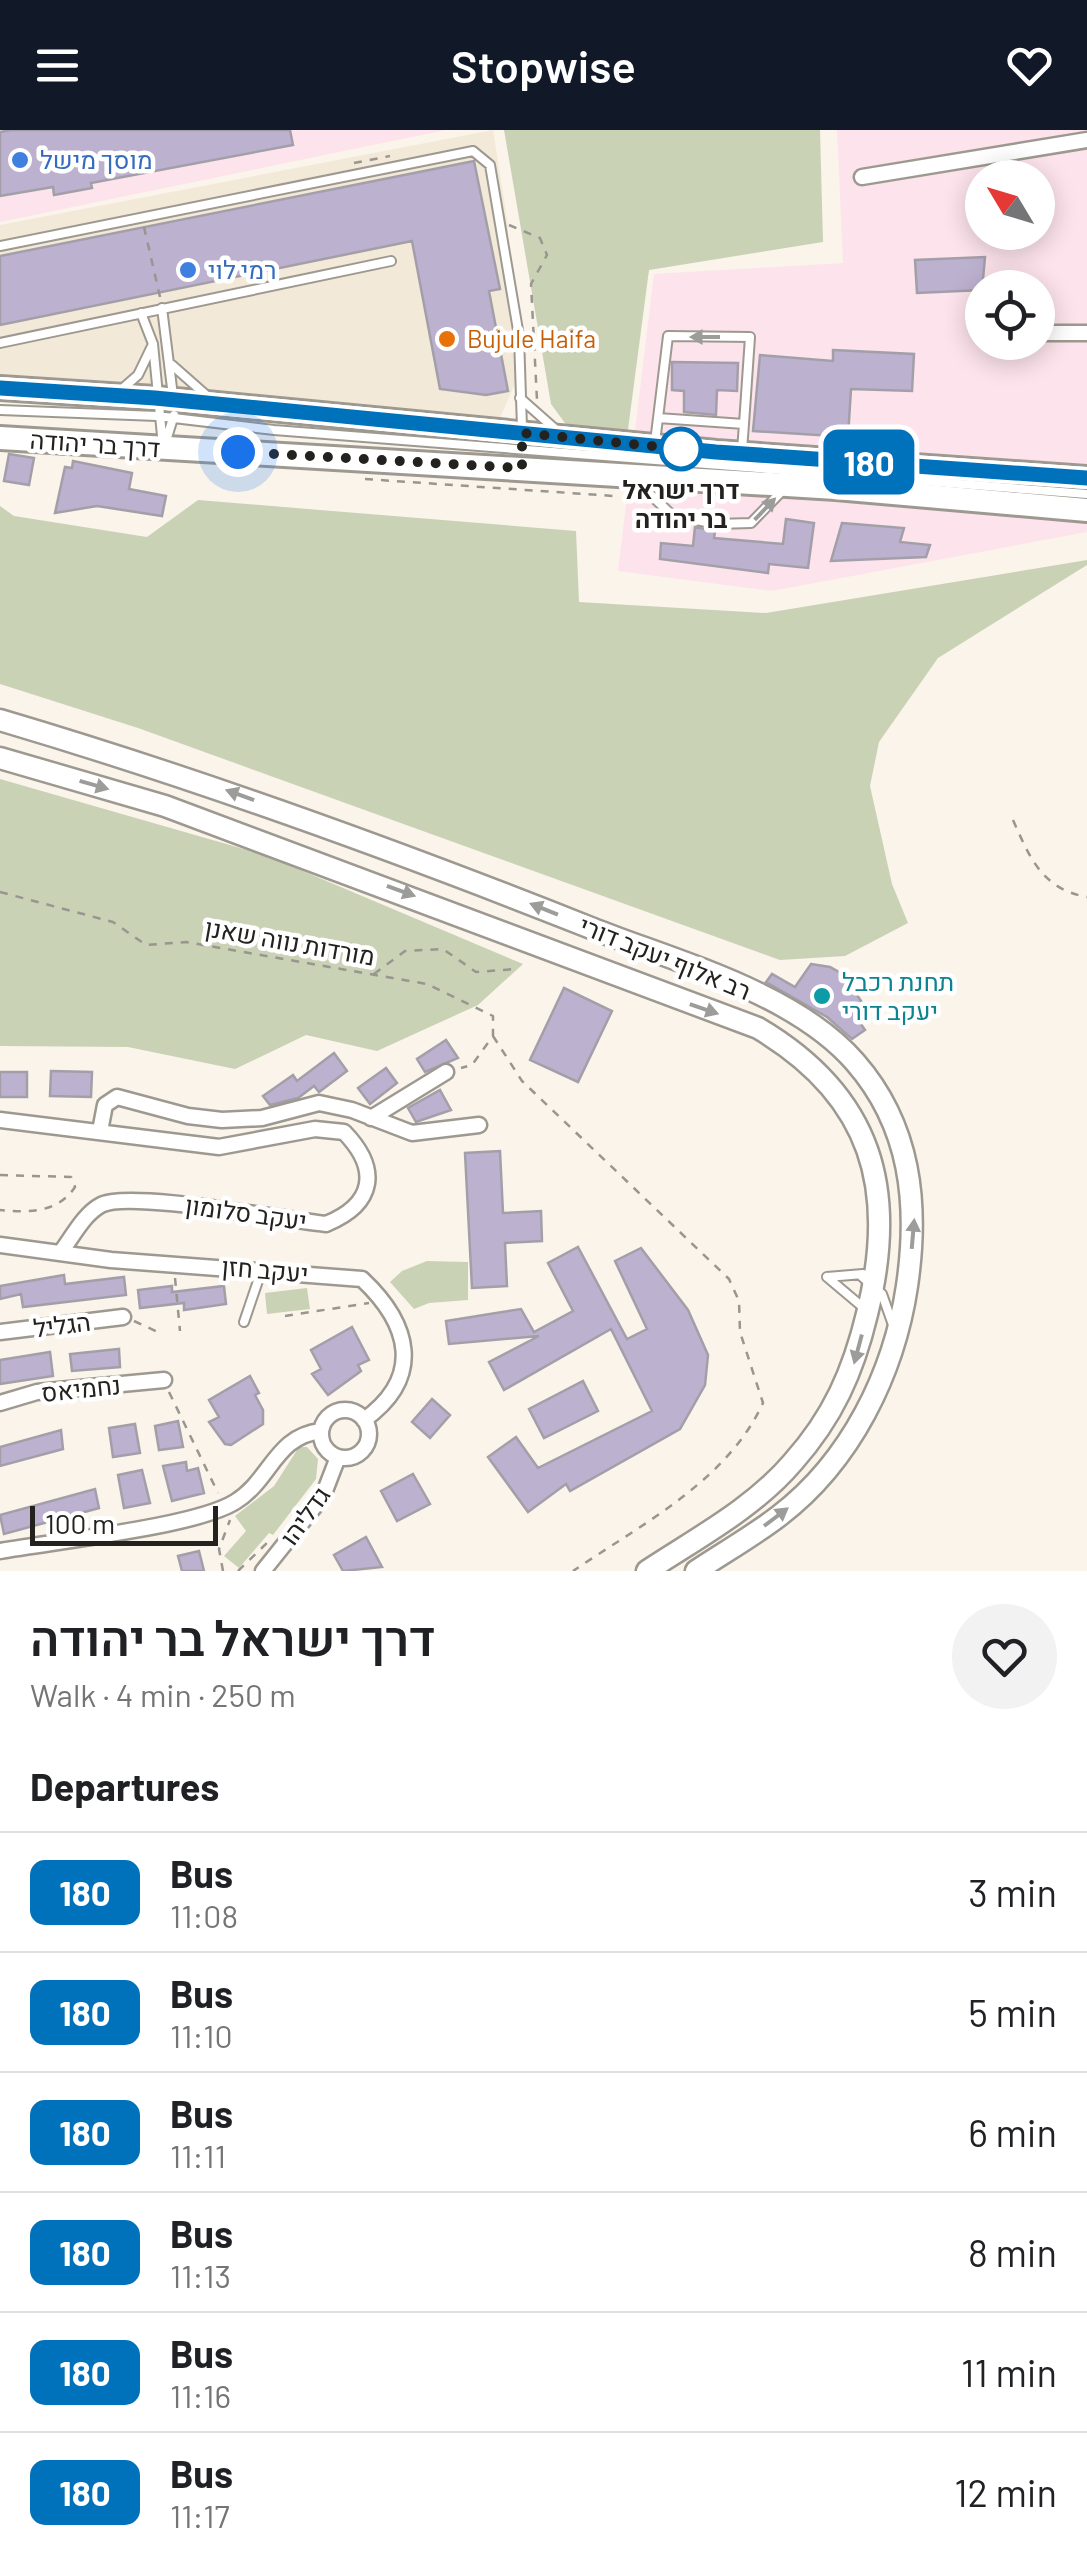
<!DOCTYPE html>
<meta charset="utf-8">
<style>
body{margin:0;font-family:Barlow,Heebo,sans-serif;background:#f2f2f2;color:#202124;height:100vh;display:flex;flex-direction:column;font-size:38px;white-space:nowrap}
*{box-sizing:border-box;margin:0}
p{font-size:32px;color:#757577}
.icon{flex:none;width:55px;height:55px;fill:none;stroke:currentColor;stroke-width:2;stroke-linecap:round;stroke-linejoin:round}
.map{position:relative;height:1441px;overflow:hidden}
.drawer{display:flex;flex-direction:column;background:#fff;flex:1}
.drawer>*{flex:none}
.badge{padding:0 20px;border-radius:15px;font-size:35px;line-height:65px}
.needle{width:65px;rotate:308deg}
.buttons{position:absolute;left:965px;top:30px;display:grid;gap:20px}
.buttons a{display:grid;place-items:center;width:90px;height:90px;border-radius:50%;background:#fff;box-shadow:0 5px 25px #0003;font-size:50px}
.scale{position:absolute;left:30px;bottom:25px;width:188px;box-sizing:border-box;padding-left:10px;border:5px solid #24221f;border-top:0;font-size:28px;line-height:35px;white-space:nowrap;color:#24221f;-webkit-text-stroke:8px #fff;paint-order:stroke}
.you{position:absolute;width:50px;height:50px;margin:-25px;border:8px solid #fff;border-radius:50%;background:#1a73e8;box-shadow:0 0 0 15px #1a73e833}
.map>.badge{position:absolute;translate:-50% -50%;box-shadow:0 0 0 5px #fff}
h2{padding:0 30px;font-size:38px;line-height:90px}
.round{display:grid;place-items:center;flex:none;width:105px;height:105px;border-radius:52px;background:#f2f2f2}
.overview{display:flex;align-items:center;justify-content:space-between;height:170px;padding:0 30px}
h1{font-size:48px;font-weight:600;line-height:75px}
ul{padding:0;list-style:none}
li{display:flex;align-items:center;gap:30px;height:120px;padding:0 30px;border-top:2px solid #e0e0e0}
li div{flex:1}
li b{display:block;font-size:38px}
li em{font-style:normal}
li .badge{min-width:110px;font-weight:700;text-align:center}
header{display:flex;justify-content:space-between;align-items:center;height:130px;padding:0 30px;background:#111827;color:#fff;font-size:45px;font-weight:600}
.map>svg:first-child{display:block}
</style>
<header><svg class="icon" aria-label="menu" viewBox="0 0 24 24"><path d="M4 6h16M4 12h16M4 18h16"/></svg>Stopwise<svg class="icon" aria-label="heart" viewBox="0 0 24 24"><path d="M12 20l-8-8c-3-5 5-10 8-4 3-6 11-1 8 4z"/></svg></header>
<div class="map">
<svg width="1087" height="1441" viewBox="0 0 1087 1441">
<rect width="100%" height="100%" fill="#faf4eb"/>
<path fill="#f3e9d8" d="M493,0L508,95V164L521,240L500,288L0,255V95Z"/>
<path fill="#fde3ec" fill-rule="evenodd" d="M0,0H446L0,92Z
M837,0H1087V402L772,461L618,441L654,144L843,133ZM982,48H1038V102H982ZM982,158H1038V212H982Z"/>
<path fill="#cad2b5" d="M504,0H820L823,112L649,140L627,307L570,300L551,274Z
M198,370L576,401L579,472L766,483L1087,430V435L938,528L879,612L870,656L892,754L908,793L845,826L780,830L138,598L0,554V376L14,386L147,407Z
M0,649L265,725L523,834L478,875L377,921L306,905L235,939L128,917L0,916Z
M427,1131L468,1132V1170L429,1173L414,1179L390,1152L402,1141Z
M307,1158L310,1179L267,1184L265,1163Z
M299,1317H307L318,1329L316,1349L273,1405L269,1403L239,1438L224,1426L246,1401L235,1386L274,1356Z"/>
<path fill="#bdb1d0" stroke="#a39fa9" stroke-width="2.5" d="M11,0H290L293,15L91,53L92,58L54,65L53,57L0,66V2Z
M474,31L500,159L489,161L508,261L486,265L440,259L412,111L0,195V126Z
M985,127L982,160L917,163L915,130Z
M833,220L914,224L912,261L851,259L848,307L753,301L760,225L833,231Z
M672,232L738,233L737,261L717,260L716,285L684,282V261L672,260Z
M9,324L34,328L29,355L4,351Z
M73,331L132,343L129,359L166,366L162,386L97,376L55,383L65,337L72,338Z
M786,389L814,393L808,438L769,434L768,443L660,429L661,413L693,416L695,397L715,401L714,408L783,414Z
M842,393L904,398L900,412L930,415L926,427L831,431Z
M811,834L830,837L855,851L851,856L865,877L856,887L865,900L852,909L827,887L766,852L772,844L795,857Z
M564,858L612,881L578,952L530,930Z
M446,910L458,928L425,942L417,929Z
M334,923L347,941L319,962L314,956L298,968L270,975L263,966L293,945L297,951Z
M386,938L397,953L370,974L358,958Z
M51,941L92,942L91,967L50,966Z
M0,942H27V967H0Z
M440,960L451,980L416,992L408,978Z
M500,1021L503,1083L541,1081L542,1111L505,1113L507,1156L472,1158L465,1023Z
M578,1117L627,1209L647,1199L615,1131L641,1118L688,1180L708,1225L705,1255L680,1299L570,1361L566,1354L528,1382L488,1327L516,1307L538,1338L652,1281L611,1199L504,1260L489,1232L539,1206L449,1214L446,1191L521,1179L534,1202L573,1181L548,1133Z
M64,1145L65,1154L124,1147L126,1165L23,1177L21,1164L0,1169V1156Z
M172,1156V1162L224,1156L226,1174L184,1180V1173L140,1178L138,1160Z
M352,1197L369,1230L358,1235L361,1241L328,1265L312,1244L321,1239L311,1220Z
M119,1219L120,1237L72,1241L70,1224Z
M50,1222L53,1246L0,1254V1230Z
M250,1246L259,1263L255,1265L263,1280V1294L231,1315L225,1314L209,1292L219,1287L209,1270Z
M583,1251L598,1281L544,1308L529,1279Z
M432,1269L450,1285L430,1308L412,1292Z
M178,1291L183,1317L159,1320L155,1296Z
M135,1294L140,1323L113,1327L109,1298Z
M61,1300L63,1319L0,1336V1317Z
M186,1332L187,1341L198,1338L204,1363L172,1371L163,1336Z
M142,1340L150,1373L124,1378L118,1345Z
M413,1344L430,1374L397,1391L381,1361Z
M95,1359L99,1378L4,1404L0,1385Z
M366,1407L382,1437L343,1441L334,1425Z
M199,1421L204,1441H182L178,1426Z"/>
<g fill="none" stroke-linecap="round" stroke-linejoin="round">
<defs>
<path id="service" d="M0,116L473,21L490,35L519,206L522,298
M162,178L173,266
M141,183L153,214L163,316
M0,213L391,131
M172,235L206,265
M122,259L138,245L153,214
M520,268L554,298
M0,280L157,286L274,300L1087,364
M658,288L668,206L750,207L744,294
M655,312L658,288L744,294L742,320
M165,314L174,285
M637,352L672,385L716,394L751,393L784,359
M860,1145L882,1164L893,1195
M827,1147L865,1179
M827,1147L863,1144
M244,1192L262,1139"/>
<path id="minor" d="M862,47L1087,10
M1038,203H1087
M371,988L446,942
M0,990L219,1017L315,999L344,1002C380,1039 375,1074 326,1094C285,1090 128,1060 101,1075C84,1084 73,1106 61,1122
M100,1001L105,975L117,967L188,986L222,990L262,988L319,973L352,980L412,1003L479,995
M0,1115L111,1130L362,1149C410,1194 424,1247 364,1290
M0,1202L123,1187
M0,1273L37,1262L164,1250
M321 1304a24 24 0 1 1 48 0a24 24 0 1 1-48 0Z
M0,1421C55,1411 194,1397 235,1372C271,1350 275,1306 321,1301
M263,1441L323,1366L338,1327"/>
<path id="secondary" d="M0,590C203,650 400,722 596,800C678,832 795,863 855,932C911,996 919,1074 907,1156C894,1243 851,1331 779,1386C753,1406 723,1423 696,1441
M0,628L165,676L758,898C873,966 898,1060 867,1184C853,1242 833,1287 793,1332C754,1378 697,1408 647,1441"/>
<path id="primary" d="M0,258L155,268L716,322L1087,348
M0,308L836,358L1087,380"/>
</defs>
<use href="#service" stroke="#9e9990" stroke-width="12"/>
<use href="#minor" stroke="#9e9990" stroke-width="19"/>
<use href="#secondary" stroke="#9e9990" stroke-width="25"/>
<use href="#primary" stroke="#9e9990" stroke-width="28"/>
<path stroke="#99958f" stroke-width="2.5" stroke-dasharray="8 8" stroke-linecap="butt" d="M354,33L390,26
M509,95L540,108L547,125L531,154L537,270
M144,97L160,167
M365,349L614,366
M1013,690C1030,728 1042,759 1087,767
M0,762L113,792L146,815L186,812L427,854L493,886V906L472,935L461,938
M374,844L405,821L443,819L476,842L515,839
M493,906L522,951L729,1149L739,1171L740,1202L763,1273C727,1351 642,1394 573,1441
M0,1045L71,1047L75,1057C58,1083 28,1083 0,1080
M175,1148L180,1201
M285,1186L369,1173
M134,1191L162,1204
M169,1262L218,1363
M223,1441L219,1419L230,1390
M238,1441L269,1411"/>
<use href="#service" stroke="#fff" stroke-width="8"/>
<use href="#minor" stroke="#fff" stroke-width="14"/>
<use href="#secondary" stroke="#fff" stroke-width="20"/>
<use href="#primary" stroke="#fff" stroke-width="22"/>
</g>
<defs><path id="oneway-solid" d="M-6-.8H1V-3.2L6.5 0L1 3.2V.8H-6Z" transform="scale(2.5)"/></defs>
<g fill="#9c9c9a">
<use href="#oneway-solid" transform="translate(705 207) rotate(-180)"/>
<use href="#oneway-solid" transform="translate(765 379) rotate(-46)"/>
<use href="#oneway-solid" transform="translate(94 655) rotate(16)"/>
<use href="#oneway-solid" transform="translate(240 665) rotate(-160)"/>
<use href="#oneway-solid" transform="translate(401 761) rotate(20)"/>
<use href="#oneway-solid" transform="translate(544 779) rotate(-158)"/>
<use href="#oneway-solid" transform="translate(704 879) rotate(19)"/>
<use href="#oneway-solid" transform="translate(913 1104) rotate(-85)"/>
<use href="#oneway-solid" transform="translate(858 1219) rotate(105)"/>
<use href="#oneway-solid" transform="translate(776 1387) rotate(-37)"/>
</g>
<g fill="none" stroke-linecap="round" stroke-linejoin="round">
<defs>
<path id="line" d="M0,258L155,268L716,322L1087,348"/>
</defs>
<use href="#line" stroke="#fff" stroke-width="22"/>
<use href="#line" stroke="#0072bc" stroke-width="15"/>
<path stroke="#24221f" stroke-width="10" stroke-dasharray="0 18" d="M238,322L522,338V303L681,319"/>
</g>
<g fill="#3f7fe0" stroke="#fff" stroke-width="4">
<circle cx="20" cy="30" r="10"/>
<circle cx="188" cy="140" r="10"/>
</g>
<circle fill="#e8710a" stroke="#fff" stroke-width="4" cx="447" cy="209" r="10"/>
<circle fill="#fff" stroke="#0072bc" stroke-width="5" cx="681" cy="319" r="20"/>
<circle fill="#0f9aa8" stroke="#fff" stroke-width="4" cx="822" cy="866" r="10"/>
<g text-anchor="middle" stroke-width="9" stroke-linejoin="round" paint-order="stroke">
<g font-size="25" fill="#366cbe" stroke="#fff" text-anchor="start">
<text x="40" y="39">מוסך מישל</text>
<text x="208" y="149">רמי לוי</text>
</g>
<g font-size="25" fill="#c56008" stroke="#fff" text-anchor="start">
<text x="467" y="218">Bujule Haifa</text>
</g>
<g font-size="25" fill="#24221f" stroke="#fff">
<text transform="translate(95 314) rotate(4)" y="9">דרך בר יהודה</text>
<text transform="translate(290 812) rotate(10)" y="9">מורדות נווה שאנן</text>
<text transform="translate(665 828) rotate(22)" y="9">רב אלוף יעקב דורי</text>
<text transform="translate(246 1083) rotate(8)" y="9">יעקב סלומון</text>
<text transform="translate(265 1140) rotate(5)" y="9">יעקב חזן</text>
<text transform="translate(62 1195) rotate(-7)" y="9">הגליל</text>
<text transform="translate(81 1259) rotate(-6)" y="9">נחמיאס</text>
<text transform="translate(305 1386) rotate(-54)" y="9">גדליהו</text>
</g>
<g font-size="25" font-weight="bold" fill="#24221f" stroke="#fff">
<text x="681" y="369">דרך ישראל<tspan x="681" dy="29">בר יהודה</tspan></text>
</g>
<g font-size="25" fill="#0d838f" stroke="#fff" text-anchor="start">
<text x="842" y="861">תחנת רכבל<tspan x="842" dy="29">יעקב דורי</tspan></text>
</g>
</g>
</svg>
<div class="buttons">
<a><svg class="needle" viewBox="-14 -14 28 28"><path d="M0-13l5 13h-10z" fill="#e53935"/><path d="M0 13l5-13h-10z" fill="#757577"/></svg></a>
<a><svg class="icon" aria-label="locate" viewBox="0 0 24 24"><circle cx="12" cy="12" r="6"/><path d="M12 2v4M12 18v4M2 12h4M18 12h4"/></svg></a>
</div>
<div class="scale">100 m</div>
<div class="you" style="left:238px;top:322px"></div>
<b class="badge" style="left:869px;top:332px;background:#0072bc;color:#fff">180</b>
</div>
<section class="drawer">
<div class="overview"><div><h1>דרך ישראל בר יהודה</h1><p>Walk · 4 min · 250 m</p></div><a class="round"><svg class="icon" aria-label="heart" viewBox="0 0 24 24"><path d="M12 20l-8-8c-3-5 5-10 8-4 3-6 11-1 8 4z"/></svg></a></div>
<h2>Departures</h2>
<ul>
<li><span class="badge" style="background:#0072bc;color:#fff">180</span><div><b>Bus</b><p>11:08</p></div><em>3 min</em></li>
<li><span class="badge" style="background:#0072bc;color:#fff">180</span><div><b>Bus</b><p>11:10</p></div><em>5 min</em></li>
<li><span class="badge" style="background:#0072bc;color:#fff">180</span><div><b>Bus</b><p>11:11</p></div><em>6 min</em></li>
<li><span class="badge" style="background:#0072bc;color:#fff">180</span><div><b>Bus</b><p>11:13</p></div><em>8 min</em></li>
<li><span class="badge" style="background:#0072bc;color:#fff">180</span><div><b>Bus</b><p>11:16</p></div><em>11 min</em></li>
<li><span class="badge" style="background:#0072bc;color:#fff">180</span><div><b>Bus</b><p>11:17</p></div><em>12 min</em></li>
</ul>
</section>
